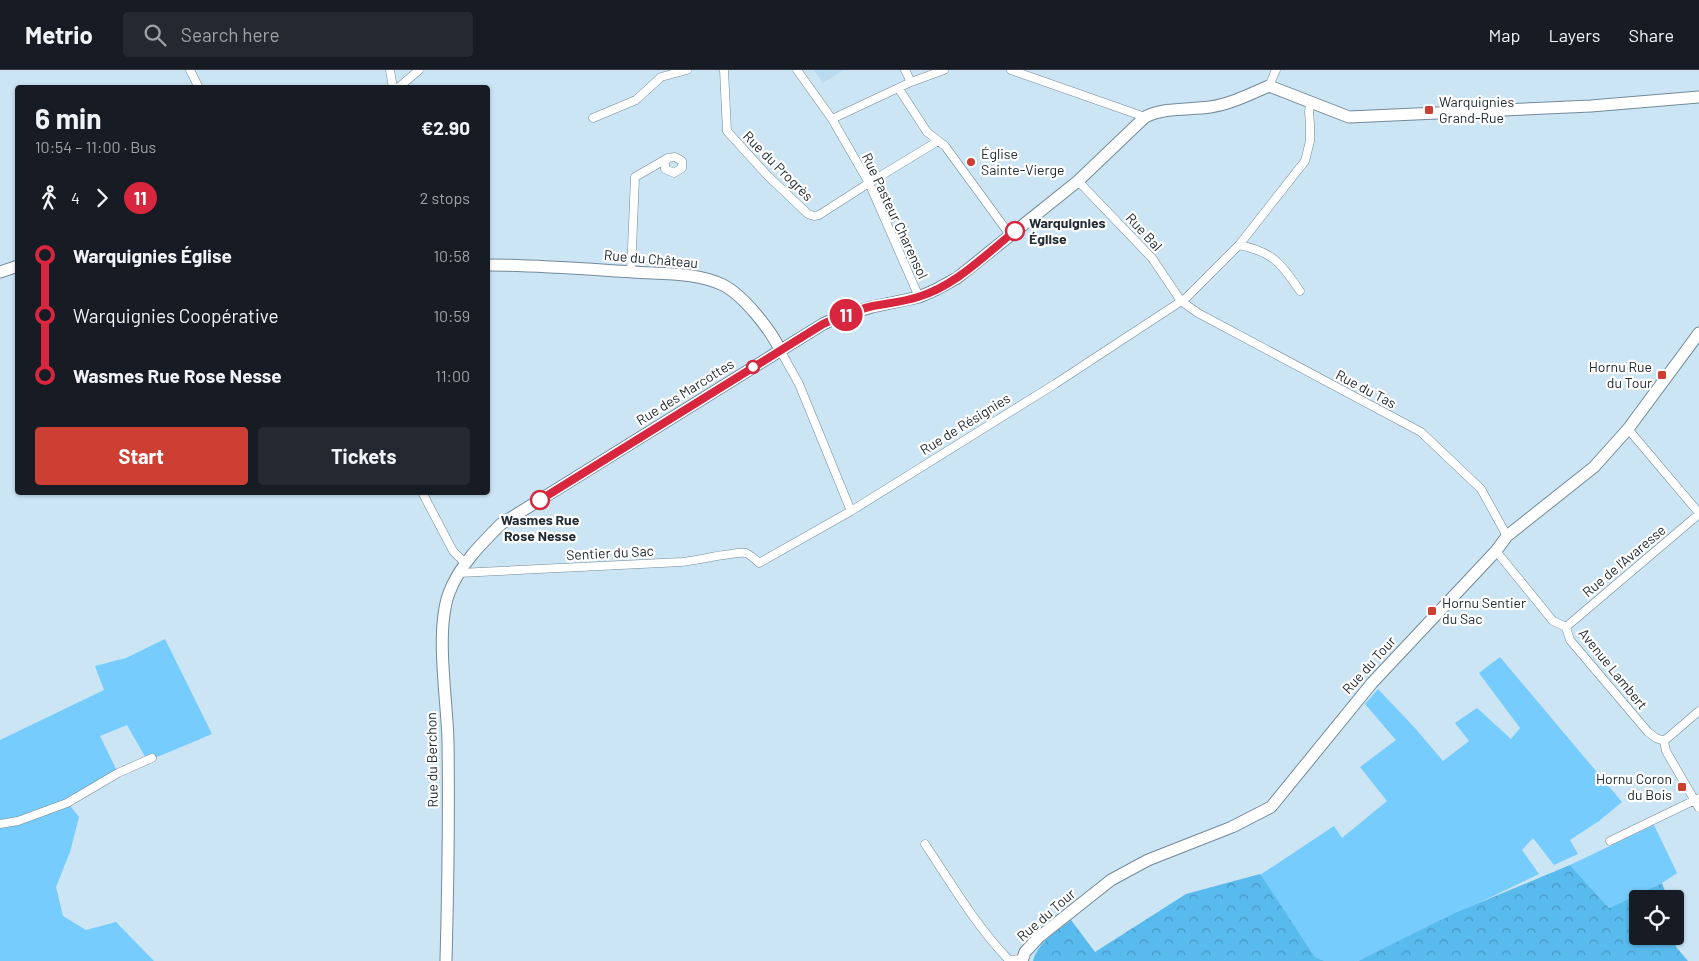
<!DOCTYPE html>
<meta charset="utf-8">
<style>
body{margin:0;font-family:Barlow,sans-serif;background:#242831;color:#f1f3f6;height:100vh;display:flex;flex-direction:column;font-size:19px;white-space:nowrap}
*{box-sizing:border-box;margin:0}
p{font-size:16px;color:#9ea1a6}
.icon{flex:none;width:28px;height:28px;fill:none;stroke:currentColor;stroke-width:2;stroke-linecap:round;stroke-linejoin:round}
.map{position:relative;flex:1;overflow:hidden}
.sheet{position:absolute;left:15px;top:15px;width:475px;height:410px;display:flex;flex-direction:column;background:#171b24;border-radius:5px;box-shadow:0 1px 4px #0004}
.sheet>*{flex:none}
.badge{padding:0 10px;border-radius:16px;font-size:18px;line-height:32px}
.fabs{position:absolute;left:1629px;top:820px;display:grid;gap:10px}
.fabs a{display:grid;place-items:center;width:55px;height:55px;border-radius:5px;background:#171b24;box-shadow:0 1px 4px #0004;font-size:25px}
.map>.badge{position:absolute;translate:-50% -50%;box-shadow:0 0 0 2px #fff}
.legs{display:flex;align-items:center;gap:8px;height:55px;padding:0 20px;font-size:16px}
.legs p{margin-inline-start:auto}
.headline{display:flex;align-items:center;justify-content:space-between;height:85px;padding:0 20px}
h1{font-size:28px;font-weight:700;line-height:38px}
.primary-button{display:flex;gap:10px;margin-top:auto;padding:10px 20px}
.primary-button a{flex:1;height:58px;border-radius:5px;background:#cc3f32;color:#fff;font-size:20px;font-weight:700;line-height:58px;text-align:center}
.primary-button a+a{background:#242831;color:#f1f3f6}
ul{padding:0 20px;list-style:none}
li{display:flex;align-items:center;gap:18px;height:60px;font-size:19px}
li i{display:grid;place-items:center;width:8px;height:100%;margin:0 6px;background:currentColor}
li i::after{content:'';width:12px;height:12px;margin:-6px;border:4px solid;border-radius:50%;background:#171b24}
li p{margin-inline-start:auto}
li:first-child i{background:linear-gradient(#0000 50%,currentColor 0)}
li:last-child i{background:linear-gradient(currentColor 50%,#0000 0)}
header{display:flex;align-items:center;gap:30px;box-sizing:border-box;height:70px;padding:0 25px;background:#171b24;border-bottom:1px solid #363941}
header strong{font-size:24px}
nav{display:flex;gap:28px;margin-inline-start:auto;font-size:18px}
.search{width:350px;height:45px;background:#242831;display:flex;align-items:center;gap:12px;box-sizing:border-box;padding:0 18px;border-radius:5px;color:#9ea1a6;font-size:19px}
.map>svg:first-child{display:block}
</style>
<header>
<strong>Metrio</strong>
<div class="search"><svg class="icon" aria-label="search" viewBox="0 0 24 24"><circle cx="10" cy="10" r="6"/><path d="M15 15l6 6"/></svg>Search here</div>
<nav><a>Map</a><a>Layers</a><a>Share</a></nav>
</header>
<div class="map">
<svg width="1699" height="891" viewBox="0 0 1699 891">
<defs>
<pattern id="forest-crowns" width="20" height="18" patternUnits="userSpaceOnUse" patternTransform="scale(1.25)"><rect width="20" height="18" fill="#59baee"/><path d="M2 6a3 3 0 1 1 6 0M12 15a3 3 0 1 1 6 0" fill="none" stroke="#4997c1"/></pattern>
</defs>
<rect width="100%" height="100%" fill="#cbe5f5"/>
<path fill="#b9daef" d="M814,0H843L823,13Z"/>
<path fill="#75ccfd" d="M165,569L212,664L162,685L147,690L127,655L100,666L118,703L68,733L79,747L70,782L56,817L63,846L86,860L116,852L154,891H0V670L104,620L95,596L126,588Z
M1500,587L1622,732L1599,751L1570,770L1578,784L1554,795L1533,768L1522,780L1539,804L1358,891H1325L1315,887L1260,805L1334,756L1342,768L1387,731L1360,697L1396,670L1365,634L1378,619L1415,658L1443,691L1469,671L1455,653L1477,638L1511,669L1520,658L1479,603Z
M1654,755L1677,803L1662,813L1609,838L1570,795Z"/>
<path fill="url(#forest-crowns)" d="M1570,795L1609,838L1662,813L1668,829H1638V866H1675V859L1676,877L1688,891H1358L1455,843Z
M1260,804L1315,887L1325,891H1033C1038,872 1056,862 1071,850L1095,882L1186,824Z"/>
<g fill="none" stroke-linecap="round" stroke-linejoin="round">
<defs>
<path id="street" d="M190,0L199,18
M390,0L393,18
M724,0L727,61L767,105L808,144L814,146L819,145L869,113L938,71
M797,0L832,49L911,12L944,0
M905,0L911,12
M1011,0L1145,47
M1269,16L1276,0
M398,18L419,0
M899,19L927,62L945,76L1010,165
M593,48L636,30L661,7L687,0
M832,49L869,113L919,227
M1078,111L1152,188L1181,231L1198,243L1421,362L1481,419L1507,466
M1239,175C1273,182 1281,193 1300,221
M631,202L635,107L668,88L675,87L682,91V98L674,103L665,99V92L668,88
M780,280L799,314L851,441
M1628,359L1699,443
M422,422L453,481L466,494
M1496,481L1553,551L1566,557L1570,570L1648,662L1656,668L1664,671L1666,681L1699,738
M459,503L682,492C694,491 737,481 746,483C750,485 755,489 759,493L851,441L1055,314L1186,228L1239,175L1305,91L1310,71V54L1309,42L1310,33
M1566,557L1699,444
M1664,671L1699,641
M0,754L18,751L67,733L118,703L152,688
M1610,771L1699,728
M925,774C951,813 976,856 1009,890L1022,889"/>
<path id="secondary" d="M488,195C536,195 584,199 633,202C662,204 696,202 723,215C743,225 771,260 780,280
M0,202L18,196
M446,891C448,817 449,744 448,671C447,629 435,561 449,523C459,496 481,474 501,454L823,254L838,247L872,237L919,227L935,220L957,208L1078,111L1145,47C1165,37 1189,40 1210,37C1231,34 1250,24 1269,16L1349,47L1591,36L1699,27
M1022,891L1025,882L1039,867L1111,810L1148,790L1232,757L1271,737L1372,613L1496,481L1507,466L1594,397L1628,359L1699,263"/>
</defs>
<use href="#street" stroke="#728a99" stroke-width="9"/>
<use href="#secondary" stroke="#728a99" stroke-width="13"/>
<use href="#street" stroke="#fff" stroke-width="8"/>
<use href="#secondary" stroke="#fff" stroke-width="11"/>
</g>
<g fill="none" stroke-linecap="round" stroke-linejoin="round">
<defs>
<path id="line-1" d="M540,430L823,254C839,247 856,240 873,236C888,233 903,232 918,227C955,216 985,185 1015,161"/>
</defs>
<use href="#line-1" stroke="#fff" stroke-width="11"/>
<use href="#line-1" stroke="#d7263d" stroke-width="8"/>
</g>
<g fill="#cc3f32" stroke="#fff" stroke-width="2">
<rect x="1424" y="35" width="10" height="10" rx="2.5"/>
<circle cx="971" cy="92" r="5"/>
<rect x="1657" y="300" width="10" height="10" rx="2.5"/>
<rect x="1427" y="536" width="10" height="10" rx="2.5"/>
<rect x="1677" y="712" width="10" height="10" rx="2.5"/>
</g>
<g fill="#fff" stroke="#d7263d" stroke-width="2.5">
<circle cx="1015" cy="161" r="9"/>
<circle cx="753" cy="297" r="6"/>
<circle cx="540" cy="430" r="9"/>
</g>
<g text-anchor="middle" stroke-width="4.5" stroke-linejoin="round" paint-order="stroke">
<g font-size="14" fill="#222c32" stroke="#fff" text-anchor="start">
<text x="1439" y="37">Warquignies<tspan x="1439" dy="16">Grand-Rue</tspan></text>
<text x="981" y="89">Église<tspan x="981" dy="16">Sainte-Vierge</tspan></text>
<text x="1652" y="302" text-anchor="end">Hornu Rue<tspan x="1652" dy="16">du Tour</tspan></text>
<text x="1442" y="538">Hornu Sentier<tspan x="1442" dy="16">du Sac</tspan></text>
<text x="1672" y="714" text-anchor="end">Hornu Coron<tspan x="1672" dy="16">du Bois</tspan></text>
</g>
<g font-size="14" fill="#222c32" stroke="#fff">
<text transform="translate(778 96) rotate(45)" y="5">Rue du Progrès</text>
<text transform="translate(895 146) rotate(65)" y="5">Rue Pasteur Charensol</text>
<text transform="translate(1144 162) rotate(47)" y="5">Rue Bal</text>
<text transform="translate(651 189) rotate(5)" y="5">Rue du Château</text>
<text transform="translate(1366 319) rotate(28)" y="5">Rue du Tas</text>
<text transform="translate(685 322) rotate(-32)" y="5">Rue des Marcottes</text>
<text transform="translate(965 354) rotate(-32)" y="5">Rue de Résignies</text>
<text transform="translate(610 483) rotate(-3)" y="5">Sentier du Sac</text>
<text transform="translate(1624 491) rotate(-40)" y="5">Rue de l'Avaresse</text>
<text transform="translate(1369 595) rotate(-48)" y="5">Rue du Tour</text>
<text transform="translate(1613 599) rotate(51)" y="5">Avenue Lambert</text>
<text transform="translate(432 690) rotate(-91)" y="5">Rue du Berchon</text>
<text transform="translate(1046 845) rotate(-41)" y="5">Rue du Tour</text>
</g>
<g font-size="14" font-weight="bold" fill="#222c32" stroke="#fff" text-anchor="start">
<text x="1029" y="158">Warquignies<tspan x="1029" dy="16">Église</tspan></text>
<text x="540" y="455" text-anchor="middle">Wasmes Rue<tspan x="540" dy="16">Rose Nesse</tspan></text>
</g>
</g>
</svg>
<div class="fabs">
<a><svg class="icon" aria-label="locate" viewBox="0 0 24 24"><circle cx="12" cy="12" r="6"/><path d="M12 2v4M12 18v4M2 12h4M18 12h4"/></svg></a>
</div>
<b class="badge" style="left:846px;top:245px;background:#d7263d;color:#fff">11</b>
<section class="sheet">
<div class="headline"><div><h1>6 min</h1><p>10:54 – 11:00 · Bus</p></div><b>€2.90</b></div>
<div class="legs"><svg class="icon" aria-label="walk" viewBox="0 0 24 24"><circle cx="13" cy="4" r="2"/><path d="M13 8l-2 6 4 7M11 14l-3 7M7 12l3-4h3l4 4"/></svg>4<svg class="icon" aria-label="forward" viewBox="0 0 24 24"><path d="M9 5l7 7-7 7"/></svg><b class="badge" style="background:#d7263d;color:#fff">11</b><p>2 stops</p></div>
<ul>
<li><i style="color:#d7263d"></i><b>Warquignies Église</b><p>10:58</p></li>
<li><i style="color:#d7263d"></i><span>Warquignies Coopérative</span><p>10:59</p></li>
<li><i style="color:#d7263d"></i><b>Wasmes Rue Rose Nesse</b><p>11:00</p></li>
</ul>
<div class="primary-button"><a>Start</a><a>Tickets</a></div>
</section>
</div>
